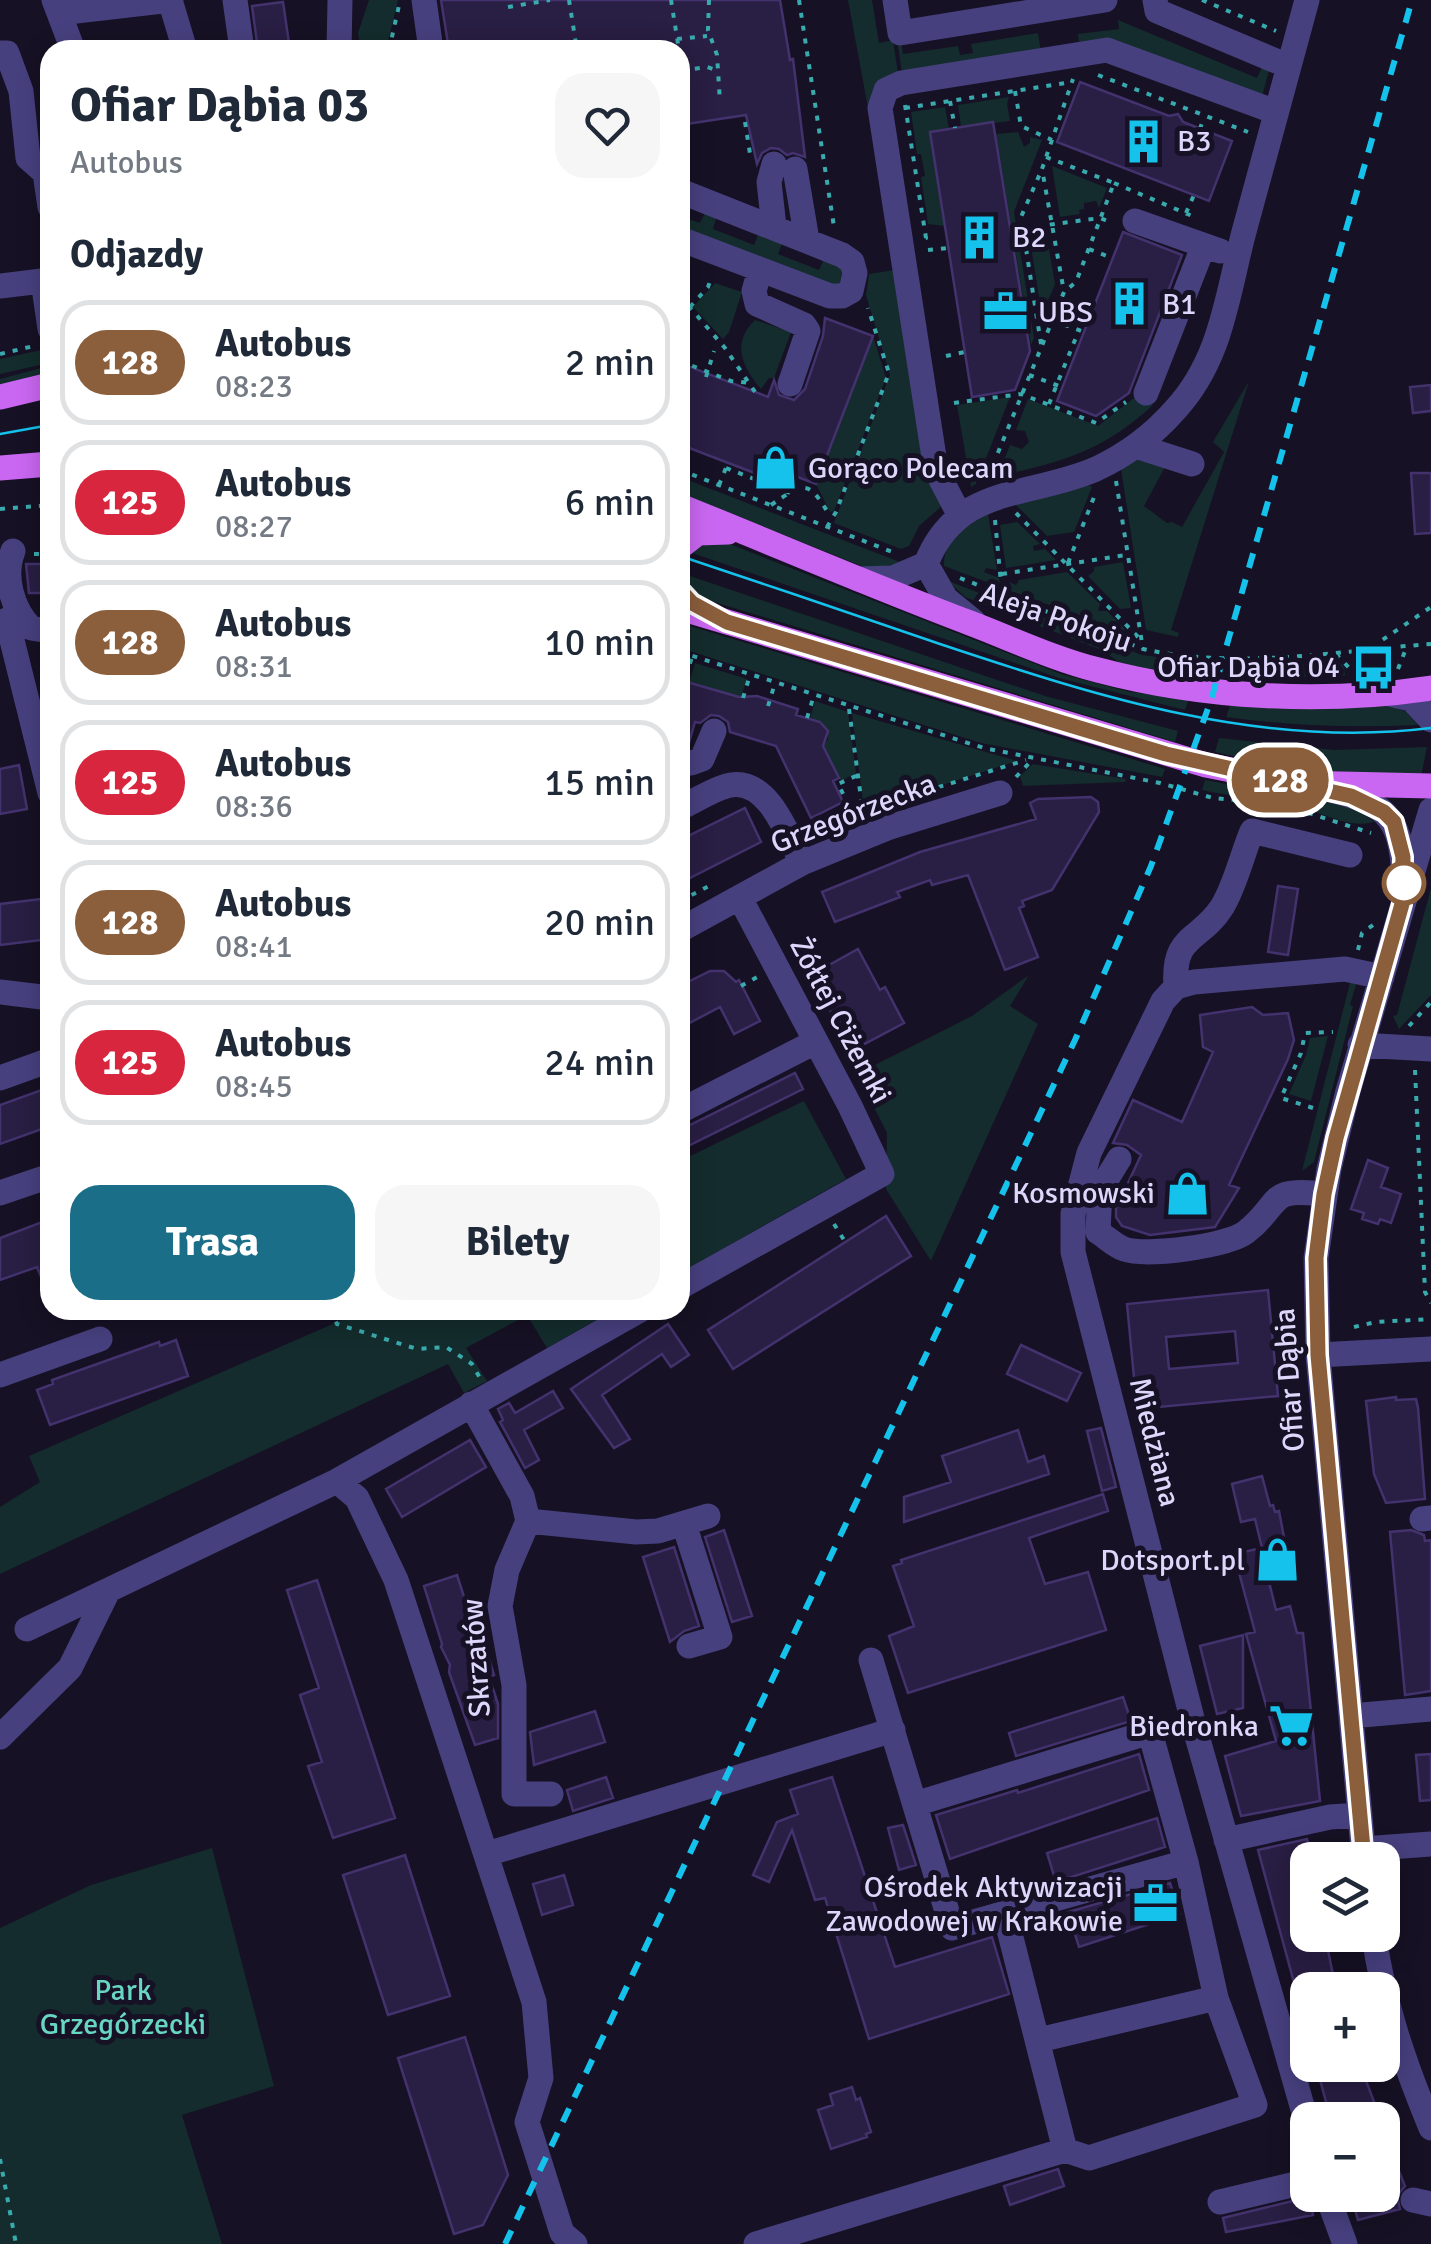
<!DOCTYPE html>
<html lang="pl">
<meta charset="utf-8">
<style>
body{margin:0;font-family:Signika,sans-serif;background:#f6f6f7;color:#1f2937;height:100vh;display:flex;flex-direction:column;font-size:38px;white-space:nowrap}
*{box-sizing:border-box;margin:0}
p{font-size:32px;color:#747a83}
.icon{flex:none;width:55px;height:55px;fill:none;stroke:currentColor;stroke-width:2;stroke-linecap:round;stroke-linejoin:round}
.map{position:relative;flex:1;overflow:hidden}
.panel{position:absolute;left:40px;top:40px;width:650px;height:1280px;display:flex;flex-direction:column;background:#fff;border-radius:30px;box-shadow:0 5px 25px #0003}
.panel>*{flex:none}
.badge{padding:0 20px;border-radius:32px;font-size:35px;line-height:65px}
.buttons{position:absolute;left:1290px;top:1842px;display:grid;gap:20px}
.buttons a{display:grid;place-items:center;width:110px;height:110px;border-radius:20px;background:#fff;box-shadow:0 5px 25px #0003;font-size:50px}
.map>.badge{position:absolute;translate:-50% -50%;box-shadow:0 0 0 5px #fff}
h2{padding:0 30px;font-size:38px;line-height:90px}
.round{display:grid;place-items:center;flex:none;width:105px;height:105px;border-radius:30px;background:#f6f6f7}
.overview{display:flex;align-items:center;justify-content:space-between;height:170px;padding:0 30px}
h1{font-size:48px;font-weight:700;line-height:75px}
.action{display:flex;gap:20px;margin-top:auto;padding:20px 30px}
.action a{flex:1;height:115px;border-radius:30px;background:#1a6e88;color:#fff;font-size:40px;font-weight:700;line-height:115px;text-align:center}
.action a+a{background:#f6f6f7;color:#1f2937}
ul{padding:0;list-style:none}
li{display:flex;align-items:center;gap:30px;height:125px;margin:0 20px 15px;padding:0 10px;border:5px solid #e0e1e3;border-radius:30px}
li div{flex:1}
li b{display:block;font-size:38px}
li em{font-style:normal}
li .badge{min-width:110px;font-weight:700;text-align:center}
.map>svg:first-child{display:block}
</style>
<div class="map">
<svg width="1431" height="2244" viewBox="0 0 1431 2244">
<rect width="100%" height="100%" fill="#161124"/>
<path fill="#142c2d" d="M369,0H398L386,50H361L358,33Z
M848,0H872L879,43L893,40L898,73L874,86L868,108Z
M1118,20L1257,78L1263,65L1269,70L1262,97L1079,44L1078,34L1119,29Z
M1038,33L1041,51L902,73L897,41H901L903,54L958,46L960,55L973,53L971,44Z
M1009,97L1007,104L1010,121L961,127L958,105Z
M945,107L949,129L934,131L930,136L945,226L928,224L921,177L925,176L921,154H917L911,112Z
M1018,132L1024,147L1030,143V137L1042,140L1014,212L1034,338L1031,345L996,134Z
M1052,166L1107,188L1099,208L1096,201L1084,203V209L1079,210L1080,214L1060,217Z
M706,211L717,215L713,229L754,245L759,232L783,241L778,254L819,270L825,257L843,267L839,289L680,230V216L700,223Z
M1046,231L1055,284L1042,316L1029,234Z
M895,270L943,505L919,526L909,546L901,549L834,523L890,375L866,295L869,274Z
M715,283L742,292L729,332L723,339L693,307Z
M755,320L791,332L774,378H769L761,389C742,367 731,343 755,320Z
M873,336L886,378L834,511L830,512L816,484Z
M46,349L50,375L0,386V379L41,368L40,365L0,374V359Z
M1249,381L1171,630L1179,633L1178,637L1146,630L1121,469L1141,458L1165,467L1144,506L1167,523L1172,522L1182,527L1224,452L1213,442Z
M1010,397L976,484L971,487L957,405Z
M1134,398L1153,405C1103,451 1063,462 998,476L1010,445L1022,449L1029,442L1025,431L1016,430L1028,399L1098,426Z
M680,477L905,564L874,571L680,493Z
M1086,484L1092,487L1074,532L1047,536L1015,504Z
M988,514L997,570L986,568L984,572L999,578L1000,587L944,566C943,539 967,526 988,514Z
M1017,522L1040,544L1033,546L1034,551L1045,549L1056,560L1006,568L1000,525Z
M717,539L1061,674L1130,692L1189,698L1185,710L1059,678L689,552L696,545Z
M1123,562L1131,608L1120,609L1088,576L1094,571V567Z
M1067,572L1100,604L1098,611H1107L1124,628L1126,636L1089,619L1010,591L1009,582L1016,585L1019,580Z
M684,574L1045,696L1178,731L1175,742L701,598L690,588Z
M948,581L1142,655L1201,663L1196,676L1121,664L1104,651L965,597Z
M680,623L1165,769L1162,777L981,743L680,648Z
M1335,658L1344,667L1345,676L1239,678L1245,663L1304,664Z
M695,663L747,679L741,697L709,688L688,686Z
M815,701L848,712L856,773L841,781L822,748L828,739L827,728L810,719Z
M1231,703L1389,705L1406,712L1418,725C1353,728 1291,726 1226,717Z
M852,713L1017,761L864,810Z
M1219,738L1334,750L1427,747L1421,776C1351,773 1283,769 1215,752Z
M1033,764L1126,779L1125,782L1023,786L1020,776Z
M1205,780L1354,807L1374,822C1344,830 1312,807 1282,801C1255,796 1229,797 1202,790Z
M1431,888V995L1399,1029L1393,1016L1397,1015Z
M1029,975L1010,1006L1038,1024L931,1261L886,1189L887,1133L857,1074L972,1016Z
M1351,979L1357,981L1350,1005L1353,1006L1314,1162L1302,1171Z
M1328,1036L1311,1101L1289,1094L1306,1055L1310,1038Z
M804,1101L846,1179L680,1273V1161Z
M365,1310H614L547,1348L527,1315L466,1348L487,1381L464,1393L448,1364L0,1574V1507L40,1482L29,1456Z
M212,1848L274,2086L182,2115L222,2244H0V1928L91,1885Z"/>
<path fill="#291e43" stroke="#43326d" stroke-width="2.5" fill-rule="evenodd" d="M441,0H780L790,60L793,59L805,157L793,153L787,155L779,149L771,148L762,153L757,164L746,115L680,125V50H449Z
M283,2L290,50H258L252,6Z
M1080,82L1169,116L1178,114L1183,122L1232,141L1209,201L1057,142Z
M993,122L1030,351L1015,390L972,397L930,132Z
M1123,232L1182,255L1129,393L1096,416L1057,401Z
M825,318L873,336L816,484L795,476L791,487L684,446L686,442L680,440V363L768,397L774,380L779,395L794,400L805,389L823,336Z
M1431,385V411L1413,413L1410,387Z
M1411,473H1431V533L1415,534Z
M26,564H50V593H29Z
M680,680L739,697L757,696L798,709L796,715L820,722L828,731L823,746L839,778L833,781L843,802L811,818L776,746L730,732L728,722L719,716L711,715L700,723L695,722L688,746L680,745Z
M19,765L27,809L0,814V769Z
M1091,797L1098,802L1099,812L1052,890L1022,901L1024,906L1019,908L1038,957L1005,970L968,875L932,885L930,880L897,892L900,897L835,922L822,892L920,852L1036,819L1030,803L1038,799Z
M745,808L761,842L680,883V840Z
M1278,886L1298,889L1288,955L1268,952Z
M50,898V939L0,945V904Z
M858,949L880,990L885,987L904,1023L853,1050L818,990L828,980L822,969Z
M710,971H724L736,982L739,980L760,1021L734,1034L720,1007L680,1028V986Z
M1252,1007L1263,1015L1288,1013L1294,1040L1288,1059L1229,1185L1239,1188L1215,1227L1150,1235L1122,1226L1116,1217V1209L1141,1155L1127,1145L1113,1143L1133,1100L1182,1122L1213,1052L1203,1047L1200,1015Z
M795,1073L803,1089L680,1150V1130Z
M50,1087V1126L0,1144V1105Z
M1368,1160L1388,1168L1381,1187L1401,1194L1391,1223L1380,1219L1378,1224L1362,1219L1364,1213L1351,1209Z
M886,1216L911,1256L733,1369L708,1330Z
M50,1219V1298L37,1267L0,1280V1238Z
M1268,1290L1278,1396L1137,1409L1127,1304ZM1235,1331L1238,1363L1169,1369L1166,1337Z
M668,1324L689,1355L671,1367L662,1354L602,1395L630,1439L614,1448L571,1389Z
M176,1340L188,1376L50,1425L37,1390L53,1384L52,1380L159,1342L160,1346Z
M1021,1345L1081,1373L1067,1401L1007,1374Z
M553,1391L563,1408L524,1430L539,1460L525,1468L500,1422L503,1420L498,1409L509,1403L515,1413Z
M1396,1397V1400L1416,1399L1418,1408L1425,1499L1386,1503L1374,1474L1366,1401Z
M1101,1428L1116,1487L1102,1491L1087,1431Z
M1018,1430L1028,1462L1044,1456L1049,1474L904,1522V1497L951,1482L942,1456Z
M470,1440L486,1467L402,1517L386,1489Z
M1262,1476L1270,1506L1273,1505L1275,1512L1279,1511L1290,1569L1267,1574L1276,1610L1290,1606L1297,1633H1303L1320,1801L1241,1816L1225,1756L1276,1741L1246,1634L1255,1632L1234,1554L1262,1548L1255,1519L1241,1522L1232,1484Z
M1103,1494L1108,1511L1029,1538L1045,1584L1088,1572L1106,1630L908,1693L889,1636L914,1626L893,1566L902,1563L901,1560Z
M724,1530L752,1616L732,1622L705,1537Z
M1411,1530L1424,1535L1425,1541L1431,1540V1691L1405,1695L1390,1532Z
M674,1547L699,1626L684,1631L670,1642L643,1557Z
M457,1575L473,1625L478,1623L494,1675L489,1677L498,1704V1738L475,1745L449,1672L450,1665L441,1647L442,1644L424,1586Z
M317,1580L395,1818L333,1838L308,1766L322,1762L300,1695L319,1688L287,1590Z
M1243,1635V1708L1217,1714L1200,1646Z
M1123,1697L1131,1721L1016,1756L1009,1733Z
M595,1711L605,1742L534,1765L530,1732Z
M1139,1754L1149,1790L950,1859L936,1815L1017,1790L1018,1793Z
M1431,1754V1800L1420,1801L1416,1755Z
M606,1777L613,1798L573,1811L567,1790Z
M832,1777L895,1967L992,1937L1009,1994L869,2039L825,1898L815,1900L792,1830L769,1882L753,1875L777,1822L798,1814L790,1790Z
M1157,1818L1165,1847L1056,1882L1047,1853Z
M903,1825L916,1865L899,1870L888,1828Z
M1307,1839L1313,1860H1308V1935H1325L1336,1990H1296L1258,1850Z
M405,1855L450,1996L388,2015L343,1875Z
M564,1875L573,1905L542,1915L533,1884Z
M1170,1883L1180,1914L1079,1947L1068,1912Z
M465,2037L508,2175L483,2225L454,2234L398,2058Z
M1316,2065H1360L1381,2120H1331Z
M852,2087L856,2100L860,2098L871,2132L866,2134L867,2137L831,2149L818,2110L833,2105L830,2094Z
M1382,2129L1405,2186L1397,2196L1400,2209L1358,2220L1351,2195H1382Z
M1058,2169L1064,2186L1010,2205L1004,2186Z
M1309,2197L1313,2215L1226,2232L1223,2218Z"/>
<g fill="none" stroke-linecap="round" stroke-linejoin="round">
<path stroke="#39aaad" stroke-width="4" stroke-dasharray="5 8" stroke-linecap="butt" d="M569,0L577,50
M671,0L679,50
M709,0L708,30L717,55L720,102
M799,0L834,227
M1202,0L1276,31
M508,7L550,0
M677,39L707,36
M389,50L400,1
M680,54L686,70L707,67L716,70
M1098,75L1248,132
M1015,91L1021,126L1052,140
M950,101L955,128
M905,105L926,238L920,239
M905,108L1072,82
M745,122L751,160
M1200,129L1204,117
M1046,157L1114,183L1076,282L1064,292
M1114,183L1197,218
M1186,213L1194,195
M1024,228L1100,218L1113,223
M1089,249L1112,258
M928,250L948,248
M680,296L725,348L755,392
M690,307L708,287L711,279
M1052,320L1084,332
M1041,344L1021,217L1042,169
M0,354L34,346
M946,356L965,352
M680,361L731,381L751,383
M1029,375L1062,387
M706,377L714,351
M954,403L1021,394L1096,423L1126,402
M1049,404L1079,330
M680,445L682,441
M726,468L790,493
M680,470L895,553
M988,477L1064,292L1042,169L1073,79
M1116,481L1143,649
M719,485L728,463
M771,505C805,482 808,479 830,516
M0,509L50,505
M1016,513L1142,641
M995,520L1002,594
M827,527L836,512L889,373L868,308
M34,554H50
M1068,563L1096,492
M1002,574L1126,555
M960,578L1143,649C1240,670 1335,651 1431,644
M1372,647L1431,607
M680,652L984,748L1160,783L1213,798L1280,804L1371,833
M1336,654L1353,672
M1398,669L1407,646
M686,676L692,657
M743,698L750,675
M768,706L775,683
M849,709L863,813
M807,718L814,695
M1016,777L1033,759
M926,791L1026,760
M855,817L838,784L858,775
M680,901L711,885
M1358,950L1362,933L1373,925
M741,986L759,976
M1409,1026L1431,1002
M1415,1070L1425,1292L1431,1303
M1313,1108L1281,1098L1301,1053L1305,1033L1333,1032
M834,1224L844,1240
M330,1310L337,1324L417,1349L446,1347L472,1364L480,1378
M1354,1327L1376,1322L1431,1319
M0,2159L16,2244"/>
<path stroke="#47407f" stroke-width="25" d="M54,0L59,13L171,0
M170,0L185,50
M235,0L242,50
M424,0L431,50
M895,0L900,33L1105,0
M1155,0L1157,11L1276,61L1289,63
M59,13L73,50
M339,50L340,0
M0,53H7L21,91L28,158L45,173L50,207
M795,169L807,240
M680,191L842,255L852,262L855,273L851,291L842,296H830L680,239
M1135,221L1220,251
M774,227L769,182L774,164
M760,270L754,291L757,304L804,325L808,331L790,384
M43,281L50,329
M0,286L50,280
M1146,393L1203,247
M1136,446L1192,464
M960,516L936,470L880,108L886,90L901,83L1107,50L1276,112
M13,551C3,576 12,609 31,628L50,631
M926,564L946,599L973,621
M858,579L893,578L926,564C957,484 1030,498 1096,469C1126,455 1153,435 1175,410C1223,358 1227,293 1245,228C1265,152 1286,76 1307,0
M7,620L50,793
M1386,693L1411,699L1431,720
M680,761L691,763L702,759L714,731
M1321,787C1384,804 1401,811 1404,879
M680,808C696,801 714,788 731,785C769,779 788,836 802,863
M680,930L802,863L890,827L1000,793
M1176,987C1172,933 1200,942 1222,907C1235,886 1242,855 1252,831L1350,855
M0,992L50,998
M1360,1045L1431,1049
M0,1078L50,1060
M680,1111L815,1042
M1119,1159L1100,1190L1098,1232C1106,1237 1115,1246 1124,1249C1147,1257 1228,1246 1246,1232C1283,1203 1265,1187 1324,1194
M0,1193L50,1176
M680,1287L882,1174L850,1106L740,898
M1318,1355L1431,1349
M0,1375L100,1339
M471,1404L522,1496L528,1521L507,1570L500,1606L514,1685V1794H551
M337,1481L357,1498L396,1580L534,2002L541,2078L527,2122L562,2233L575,2244
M1422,1519L1431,1518
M528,1521L636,1532L658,1531L708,1516
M684,1524L720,1637L689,1646
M27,1629L337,1481L640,1310
M871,1660L952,1928L1186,1862L1150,1732L915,1804
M1351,1716L1431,1709
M0,1737L70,1668L108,1591
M1226,1840L1330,1817L1360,1815
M1363,1849L1431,1844
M487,1854L893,1730
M1364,1860L1318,1355L1316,1258L1329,1169L1348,1091L1431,810
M1005,1914L1065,2150
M1374,1935C1383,2003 1405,2065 1431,2128
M1039,2040L1216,1998
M1308,2127L1193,1722L1073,1252V1214L1089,1153L1163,1001L1176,987L1194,982L1345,969L1382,977
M1327,2195L1345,2244
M1413,2200L1431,2204
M1220,2202L1308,2181
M756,2244L1065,2150L1089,2158L1255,2105L1216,1998L1186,1862"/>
<path stroke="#ca67f2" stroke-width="25" d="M0,397L50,385
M0,468L50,464
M680,506C777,545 872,586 970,623C1012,639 1054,659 1098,670C1204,698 1323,704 1431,688
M680,547L698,533L728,532
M680,608L1206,765L1297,783L1431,786"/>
<path stroke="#14c2eb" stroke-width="2.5" d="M0,434L50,425
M680,556C767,585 853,614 940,644C1099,697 1261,749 1431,728"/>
<path stroke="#14c2eb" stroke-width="6" stroke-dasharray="15 12" stroke-linecap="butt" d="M505,2244L1075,1040L1151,866L1211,700L1412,0"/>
</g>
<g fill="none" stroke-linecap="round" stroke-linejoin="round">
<defs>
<path id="line" d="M680,590L692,603L727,622L1166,754L1351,796L1384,812L1394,822L1403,857L1402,904L1336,1138L1324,1194L1316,1258L1318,1355L1364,1860"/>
</defs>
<use href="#line" stroke="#fff" stroke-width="22"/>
<use href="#line" stroke="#8b5e3c" stroke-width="15"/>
</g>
<defs>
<symbol id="building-bare" viewBox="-9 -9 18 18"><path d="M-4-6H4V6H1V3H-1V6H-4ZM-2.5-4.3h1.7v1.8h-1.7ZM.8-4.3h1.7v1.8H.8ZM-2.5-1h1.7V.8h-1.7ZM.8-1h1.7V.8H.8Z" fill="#14c2eb" stroke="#161124" stroke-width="2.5" paint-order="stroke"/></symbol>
<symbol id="office-bare" viewBox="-9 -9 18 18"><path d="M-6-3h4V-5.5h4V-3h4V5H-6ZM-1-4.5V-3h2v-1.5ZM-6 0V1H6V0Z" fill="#14c2eb" stroke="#161124" stroke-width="2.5" paint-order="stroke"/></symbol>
<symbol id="shop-bare" viewBox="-9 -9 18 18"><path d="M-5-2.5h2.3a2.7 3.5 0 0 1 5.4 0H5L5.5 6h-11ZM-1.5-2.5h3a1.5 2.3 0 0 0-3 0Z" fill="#14c2eb" stroke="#161124" stroke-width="2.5" paint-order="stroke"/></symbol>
<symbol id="bus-bare" viewBox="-9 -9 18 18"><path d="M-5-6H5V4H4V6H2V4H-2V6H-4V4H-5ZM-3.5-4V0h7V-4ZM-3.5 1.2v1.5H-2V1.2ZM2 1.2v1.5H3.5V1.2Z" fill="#14c2eb" stroke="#161124" stroke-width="2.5" paint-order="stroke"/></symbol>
<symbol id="supermarket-bare" viewBox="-9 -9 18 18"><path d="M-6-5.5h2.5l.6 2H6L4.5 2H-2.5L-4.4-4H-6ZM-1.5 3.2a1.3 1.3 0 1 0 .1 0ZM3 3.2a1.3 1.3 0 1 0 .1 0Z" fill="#14c2eb" stroke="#161124" stroke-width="2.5" paint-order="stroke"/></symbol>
</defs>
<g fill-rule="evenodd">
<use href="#building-bare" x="1112" y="110" width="63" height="63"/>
<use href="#building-bare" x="948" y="206" width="63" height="63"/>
<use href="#building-bare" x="1098" y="272" width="63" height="63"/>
<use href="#office-bare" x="974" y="280" width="63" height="63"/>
<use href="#shop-bare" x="744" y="436" width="63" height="63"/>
<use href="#bus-bare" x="1342" y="636" width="63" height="63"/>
<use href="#shop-bare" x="1156" y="1162" width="63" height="63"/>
<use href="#shop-bare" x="1246" y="1528" width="63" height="63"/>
<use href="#supermarket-bare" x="1260" y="1694" width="63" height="63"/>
<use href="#office-bare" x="1124" y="1872" width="63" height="63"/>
</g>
<circle fill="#fff" stroke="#8b5e3c" stroke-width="5" cx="1404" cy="883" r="20"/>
<g text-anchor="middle" stroke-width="10" stroke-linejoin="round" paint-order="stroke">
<g font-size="30" fill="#ded7fc" stroke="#161124" text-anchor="start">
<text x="1177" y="151">B3</text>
<text x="1012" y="247">B2</text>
<text x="1162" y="314">B1</text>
<text x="1038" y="322">UBS</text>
<text x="808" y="478">Gorąco Polecam</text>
<text x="1340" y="677" text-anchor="end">Ofiar Dąbia 04</text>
<text x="1155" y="1203" text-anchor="end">Kosmowski</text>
<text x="1245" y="1570" text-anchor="end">Dotsport.pl</text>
<text x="1259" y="1736" text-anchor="end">Biedronka</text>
<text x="1123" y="1897" text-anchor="end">Ośrodek Aktywizacji<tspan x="1123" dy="34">Zawodowej w Krakowie</tspan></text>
</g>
<g font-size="30" fill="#ded7fc" stroke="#161124">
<text transform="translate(1056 617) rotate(19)" y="10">Aleja Pokoju</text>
<text transform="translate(853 813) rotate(-21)" y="10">Grzegórzecka</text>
<text transform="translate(841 1020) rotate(62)" y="10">Żółtej Ciżemki</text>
<text transform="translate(1289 1380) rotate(-94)" y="10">Ofiar Dąbia</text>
<text transform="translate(1155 1442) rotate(76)" y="10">Miedziana</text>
<text transform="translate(476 1658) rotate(-94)" y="10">Skrzatów</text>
</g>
<g font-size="30" fill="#68d6c4" stroke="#161124">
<text x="123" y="2000">Park<tspan x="123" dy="34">Grzegórzecki</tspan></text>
</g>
</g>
</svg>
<div class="buttons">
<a><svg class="icon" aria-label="layers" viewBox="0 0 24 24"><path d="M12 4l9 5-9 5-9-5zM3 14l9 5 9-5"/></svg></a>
<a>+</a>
<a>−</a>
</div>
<b class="badge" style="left:1280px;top:780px;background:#8b5e3c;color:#fff">128</b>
<section class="panel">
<div class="overview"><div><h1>Ofiar Dąbia 03</h1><p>Autobus</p></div><a class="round"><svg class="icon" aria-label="heart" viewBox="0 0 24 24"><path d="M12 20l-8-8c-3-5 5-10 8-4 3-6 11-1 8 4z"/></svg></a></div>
<h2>Odjazdy</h2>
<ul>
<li><span class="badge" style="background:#8b5e3c;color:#fff">128</span><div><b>Autobus</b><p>08:23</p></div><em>2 min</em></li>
<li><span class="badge" style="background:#d7263d;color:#fff">125</span><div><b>Autobus</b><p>08:27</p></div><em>6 min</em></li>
<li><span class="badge" style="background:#8b5e3c;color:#fff">128</span><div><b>Autobus</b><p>08:31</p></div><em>10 min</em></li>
<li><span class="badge" style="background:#d7263d;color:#fff">125</span><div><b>Autobus</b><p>08:36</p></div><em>15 min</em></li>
<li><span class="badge" style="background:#8b5e3c;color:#fff">128</span><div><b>Autobus</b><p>08:41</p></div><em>20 min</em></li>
<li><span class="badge" style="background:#d7263d;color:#fff">125</span><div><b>Autobus</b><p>08:45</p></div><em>24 min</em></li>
</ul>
<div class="action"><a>Trasa</a><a>Bilety</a></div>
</section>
</div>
